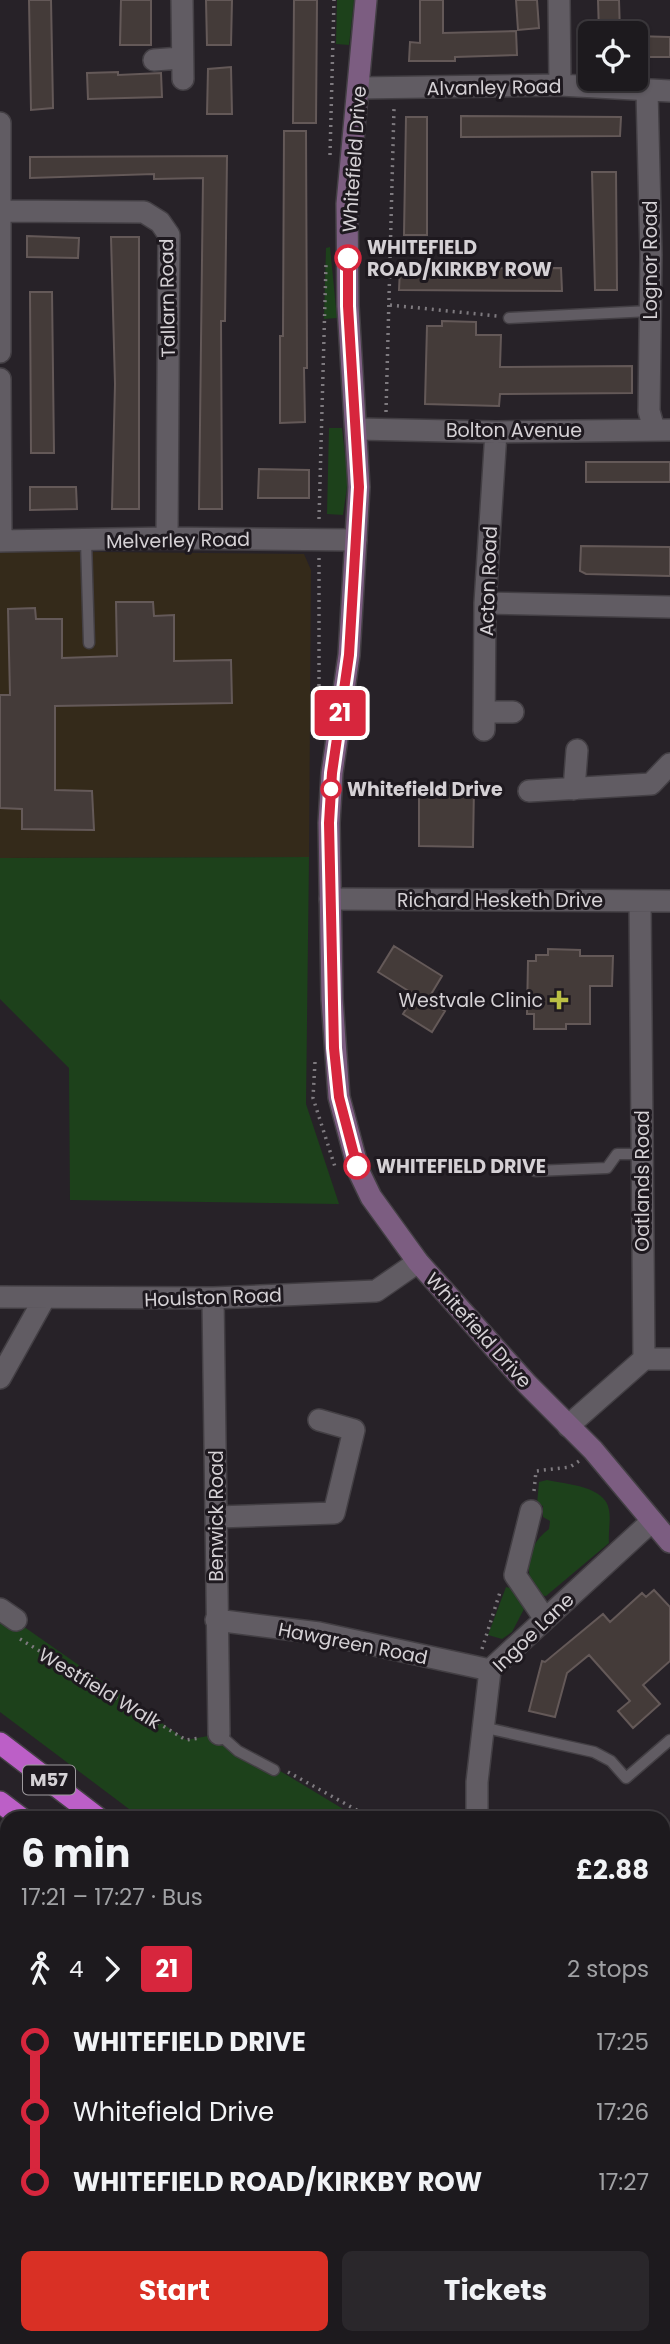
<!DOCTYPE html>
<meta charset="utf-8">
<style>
body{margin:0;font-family:Poppins,sans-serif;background:#2a272b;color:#f1f3f6;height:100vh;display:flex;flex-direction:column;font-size:26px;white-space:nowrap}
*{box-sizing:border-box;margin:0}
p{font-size:23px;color:#a0a1a4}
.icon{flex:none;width:38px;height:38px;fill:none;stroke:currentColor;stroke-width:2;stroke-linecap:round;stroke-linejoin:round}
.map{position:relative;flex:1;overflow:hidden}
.sheet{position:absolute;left:0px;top:1811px;width:670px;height:534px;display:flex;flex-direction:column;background:#1d1a1e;border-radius:21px 21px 0 0;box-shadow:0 2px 5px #0004,0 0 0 2px #3b383c}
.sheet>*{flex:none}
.badge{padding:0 14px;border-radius:5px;font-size:24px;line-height:46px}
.controls{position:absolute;left:578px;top:21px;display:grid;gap:14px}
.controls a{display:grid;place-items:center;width:70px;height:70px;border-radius:10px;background:#1d1a1e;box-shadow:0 2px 5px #0004,0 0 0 2px #3b383c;font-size:35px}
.map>.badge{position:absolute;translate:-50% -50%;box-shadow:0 0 0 4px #fff}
.legs{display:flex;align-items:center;gap:10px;height:77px;padding:0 21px;font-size:23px}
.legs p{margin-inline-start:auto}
.overview{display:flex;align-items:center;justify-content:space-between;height:119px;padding:0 21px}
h1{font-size:38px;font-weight:700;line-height:52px}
.cta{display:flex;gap:14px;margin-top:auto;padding:14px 21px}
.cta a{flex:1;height:80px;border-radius:10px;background:#d93025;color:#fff;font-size:28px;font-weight:700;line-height:80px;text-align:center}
.cta a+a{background:#2a272b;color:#f1f3f6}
ul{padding:0 21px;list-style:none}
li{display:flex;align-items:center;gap:24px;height:70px;font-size:26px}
li i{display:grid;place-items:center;width:10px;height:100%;margin:0 9px;background:currentColor}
li i::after{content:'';width:18px;height:18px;margin:-9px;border:5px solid;border-radius:50%;background:#1d1a1e}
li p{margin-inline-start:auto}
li:first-child i{background:linear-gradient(#0000 50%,currentColor 0)}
li:last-child i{background:linear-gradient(currentColor 50%,#0000 0)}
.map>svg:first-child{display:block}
</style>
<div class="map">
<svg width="670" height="2344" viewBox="0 0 670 2344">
<rect width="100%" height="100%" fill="#272228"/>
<path fill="#342a1a" d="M0,551L304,554L311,570L309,857L0,858Z"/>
<path fill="#1d411b" d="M337,0H354L349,45L336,44Z
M330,247L337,318L324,319L326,248Z
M329,428H342L348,480L343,515L327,514Z
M309,857L306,1104L339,1204L70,1200L69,1068L0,999V858Z
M547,1480C565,1484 606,1486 609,1510C611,1520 608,1532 609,1543L546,1596L536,1595C524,1570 526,1546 549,1529L550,1521L543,1517V1506L537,1504L539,1482Z
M506,1587L510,1588L524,1609L512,1632L502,1639L488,1635Z
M0,1610L186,1740L219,1734L358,1818H141L0,1712Z
M0,1840L7,1845V2338H524L526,2344H0Z
M663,2004L670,2008V2222L663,2217Z"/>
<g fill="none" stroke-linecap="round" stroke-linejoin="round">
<path stroke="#000d1e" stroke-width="6" d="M0,2189L7,2195
M159,2338L164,2344"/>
</g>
<path fill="#443b39" stroke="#645958" stroke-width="2" d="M29,0H51L53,108L31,110Z
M121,0H151V45H120Z
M206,0H232L231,45H207Z
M294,0H317L316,123H293Z
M420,0H443V33L516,31L517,55L455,57V61H409L410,42L420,43Z
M516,0H537L539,28L518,30Z
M598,0H619L620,33H599Z
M635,36L670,37V57H635Z
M231,67L232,114H207L208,69Z
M118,72V75L161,73L162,97L88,99L87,73Z
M461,116L621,117L620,136L461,137Z
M406,117H427V235H404Z
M284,131H306L307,368H304L305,422L280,423V336H283Z
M227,156L225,321H221L222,509H199L203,178L154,179V174L30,178V157Z
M592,172H616L617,290H595Z
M27,236L79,238L78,258L27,257Z
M111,237H139V509H112L115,384Z
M561,268L562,291L399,290L400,269Z
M30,292H52L54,453H31Z
M442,321L476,322V335H501L500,367L632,366V393L500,394L499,406L425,404L427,326H442Z
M586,462H670V482H586Z
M259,469L309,470V498H258Z
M30,487H76L77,509L30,510Z
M581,546L670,547V576L586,574L580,571Z
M116,602H153L154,616L174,615V661L231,660L232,703L55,706V790L92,791L94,830L22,829V809L0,808V695H10L8,609L35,608L36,619H62V658L117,656Z
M419,785L474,786L473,847L419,846Z
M394,946L442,976L427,1001L445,1011L432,1032L403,1014L415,995L378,972Z
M548,949L580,950V956H613L612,986H590V1024H566V1029H534V1014H527L528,961H536V955H548Z
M654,1590L670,1607V1661L643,1685L660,1704L633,1728L618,1711L630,1701L589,1655L567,1673L555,1717L529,1711L542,1661L545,1662L603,1614L610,1622L642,1593L646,1597Z"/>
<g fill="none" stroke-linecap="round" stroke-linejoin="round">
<defs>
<path id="lane" d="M509,318L650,311
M86,541L89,643
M535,1171L607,1168L617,1154H642
M482,1727L594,1752L611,1761L626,1778L670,1740
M219,1734L238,1751L274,1770"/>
<path id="street" d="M182,0L183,79
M559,0L560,85
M154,60L181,58
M359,88L560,85L670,91
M647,91L651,255L649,411L654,429
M0,123V352
M2,211L144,212L160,222L169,235L167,538
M0,379L1,541
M358,429L496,432L670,430
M0,541L167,538L356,540
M485,603L670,607
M485,712H513
M484,730L485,603L496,432
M574,789L577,750
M529,791L651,784L670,764
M330,899L670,901
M0,1297L213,1298L376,1291L418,1262
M213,1298L219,1734
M644,1359H670
M0,1378L44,1299
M568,1426L644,1359L640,901
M531,1511L515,1575L545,1619
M217,1517L334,1513L354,1430L319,1420
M0,1609L16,1620
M216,1620L319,1633L490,1670
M477,1818V1782L490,1670L652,1521
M663,1895L670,1888
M663,2002L670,2006
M561,2338L563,2344"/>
<path id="secondary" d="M366,0L347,204L348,306L359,487L349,655L332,773L329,823L332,999L339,1097L359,1172L371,1197L418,1262L527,1384L593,1450L670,1542"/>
<path id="highway" d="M0,1743L98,1818
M0,1802L21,1818
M663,2258L670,2263
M663,2313L670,2318"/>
</defs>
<use href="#lane" stroke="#433f44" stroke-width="13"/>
<use href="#street" stroke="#433f44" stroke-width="24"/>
<use href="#secondary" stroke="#433f44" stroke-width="24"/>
<use href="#highway" stroke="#433f44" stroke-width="24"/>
<path stroke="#7e7a7f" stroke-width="3.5" stroke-dasharray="2 5" stroke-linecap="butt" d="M330,155L334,0
M390,305L497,316
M386,412L394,108
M319,519L326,264
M319,558V712
M315,1062L313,1098L336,1170
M534,1491L536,1471L570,1467L579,1461
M20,1639L186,1740L200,1738
M482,1649L501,1589
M288,1772L371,1818
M0,2157L7,2167
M307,2338L312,2344"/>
<use href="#lane" stroke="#615c63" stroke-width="10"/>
<use href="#street" stroke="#615c63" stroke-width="21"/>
<use href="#secondary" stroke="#7c5d81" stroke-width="21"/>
<use href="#highway" stroke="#bc5fc7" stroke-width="21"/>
</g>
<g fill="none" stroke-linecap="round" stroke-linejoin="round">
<defs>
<path id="line-1" d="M348,258V306L359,487L349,655L332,773L329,823L334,1048L339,1097L357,1166"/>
</defs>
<use href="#line-1" stroke="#fff" stroke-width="16"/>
<use href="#line-1" stroke="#d7263d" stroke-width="10"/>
</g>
<g fill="#fff" stroke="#d7263d" stroke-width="3.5">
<circle cx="348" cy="258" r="12"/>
<circle cx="331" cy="789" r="9"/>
<circle cx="357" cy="1166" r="12"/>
</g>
<path fill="#bbc044" stroke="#1e191f" stroke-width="2.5" d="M555.5 989.5h7v7h7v7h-7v7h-7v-7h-7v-7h7z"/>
<g text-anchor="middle" stroke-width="6" stroke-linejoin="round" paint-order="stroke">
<rect fill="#1e191f" stroke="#9e9a9e" stroke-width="2" x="23" y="1765.5" width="52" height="29" rx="5"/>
<g font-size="18" font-weight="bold" fill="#d5d1d5">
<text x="49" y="1786">M57</text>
</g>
<g font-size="19" fill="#d5d1d5" stroke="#1e191f">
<text transform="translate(494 87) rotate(-1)" y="7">Alvanley Road</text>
<text transform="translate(354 159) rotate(-86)" y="7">Whitefield Drive</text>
<text transform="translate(650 260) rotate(-90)" y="7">Lognor Road</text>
<text transform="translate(167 298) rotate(-91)" y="7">Tallarn Road</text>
<text x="514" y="437">Bolton Avenue</text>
<text transform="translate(178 540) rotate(-1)" y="7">Melverley Road</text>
<text transform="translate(488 581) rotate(-88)" y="7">Acton Road</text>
<text x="500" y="907">Richard Hesketh Drive</text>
<text transform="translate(642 1181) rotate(-90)" y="7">Oatlands Road</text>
<text transform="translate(213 1297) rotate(-2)" y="7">Houlston Road</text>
<text transform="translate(479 1330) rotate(48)" y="7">Whitefield Drive</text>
<text transform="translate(216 1516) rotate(-90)" y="7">Benwick Road</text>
<text transform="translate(533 1632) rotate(-44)" y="7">Ingoe Lane</text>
<text transform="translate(353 1643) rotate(11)" y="7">Hawgreen Road</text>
<text transform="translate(100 1688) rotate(31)" y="7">Westfield Walk</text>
</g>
<g font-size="19" font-weight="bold" fill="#d5d1d5" stroke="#1e191f" text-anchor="start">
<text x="367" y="254">WHITEFIELD<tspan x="367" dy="22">ROAD/KIRKBY ROW</tspan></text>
<text x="347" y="796">Whitefield Drive</text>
<text x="376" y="1173">WHITEFIELD DRIVE</text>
</g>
<g font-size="19" fill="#d5d1d5" stroke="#1e191f" text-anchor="end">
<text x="543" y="1007">Westvale Clinic</text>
</g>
</g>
</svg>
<div class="controls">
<a><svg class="icon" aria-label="locate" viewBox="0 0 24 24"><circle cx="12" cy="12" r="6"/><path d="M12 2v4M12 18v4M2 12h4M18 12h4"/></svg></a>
</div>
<b class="badge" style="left:340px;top:713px;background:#d7263d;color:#fff">21</b>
<section class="sheet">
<div class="overview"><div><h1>6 min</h1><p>17:21 – 17:27 · Bus</p></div><b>£2.88</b></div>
<div class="legs"><svg class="icon" aria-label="walk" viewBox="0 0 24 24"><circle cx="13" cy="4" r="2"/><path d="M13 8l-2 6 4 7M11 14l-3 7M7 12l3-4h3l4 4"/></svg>4<svg class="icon" aria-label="forward" viewBox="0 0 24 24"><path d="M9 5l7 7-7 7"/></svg><b class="badge" style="background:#d7263d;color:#fff">21</b><p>2 stops</p></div>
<ul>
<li><i style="color:#d7263d"></i><b>WHITEFIELD DRIVE</b><p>17:25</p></li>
<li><i style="color:#d7263d"></i><span>Whitefield Drive</span><p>17:26</p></li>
<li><i style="color:#d7263d"></i><b>WHITEFIELD ROAD/KIRKBY ROW</b><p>17:27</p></li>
</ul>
<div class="cta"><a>Start</a><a>Tickets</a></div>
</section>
</div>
